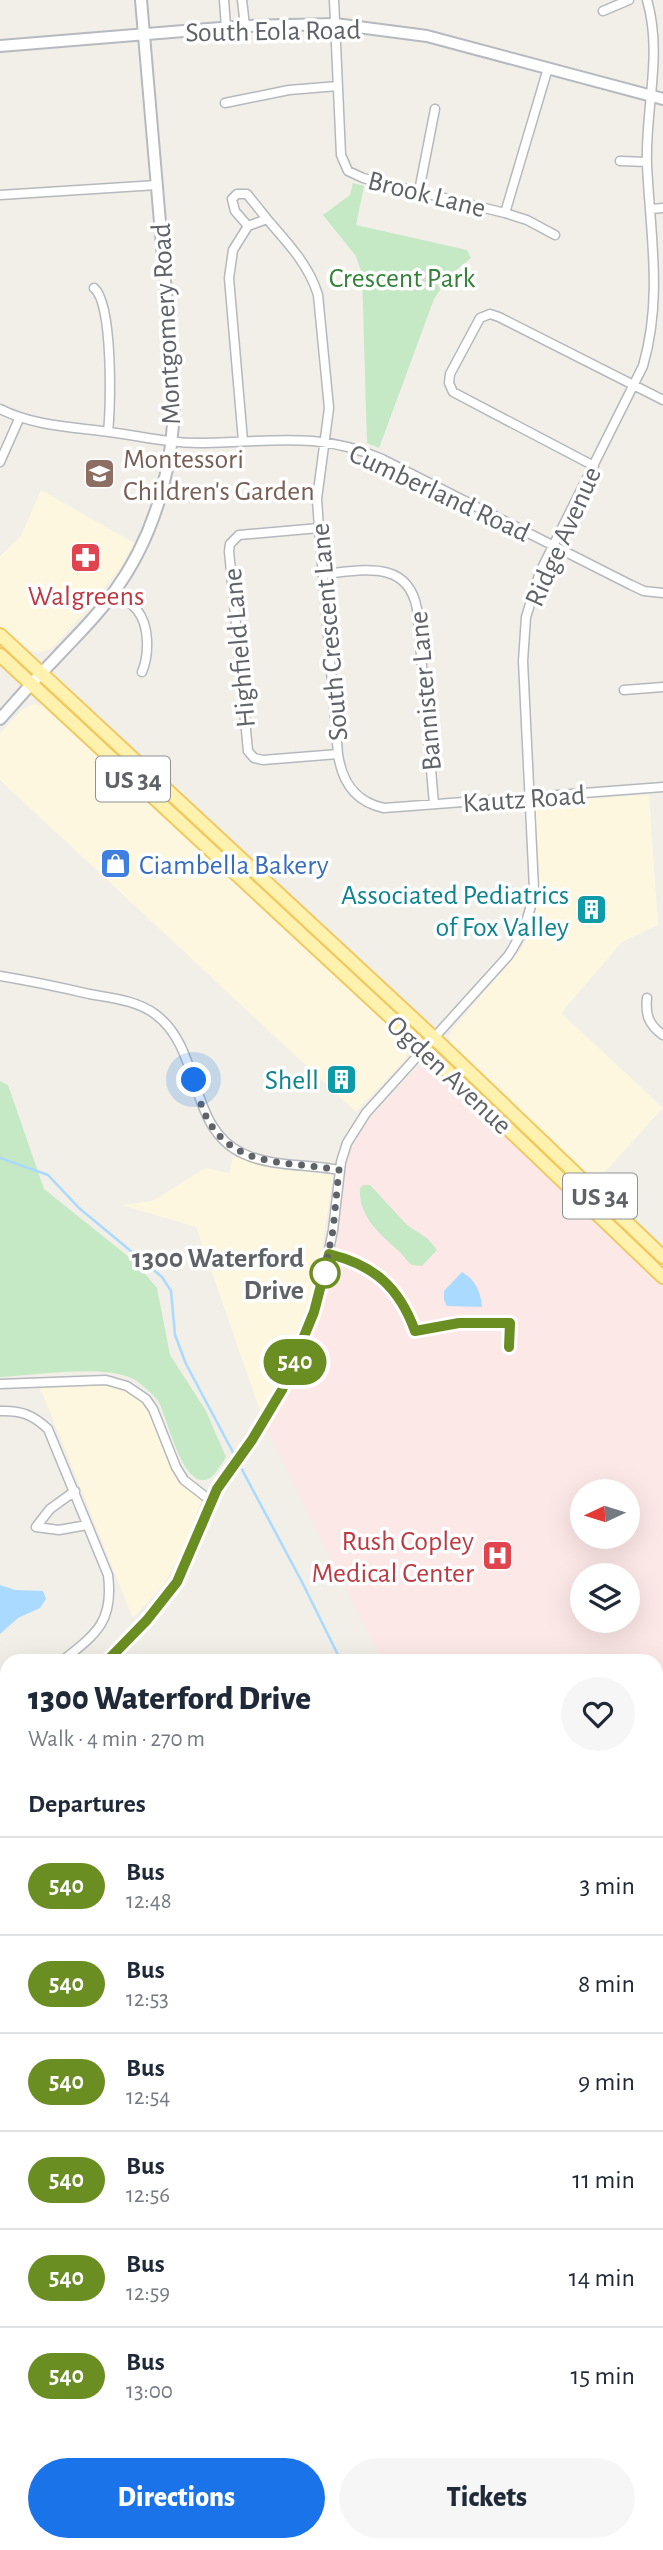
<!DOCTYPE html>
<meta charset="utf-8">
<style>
body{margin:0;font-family:"Alegreya Sans",sans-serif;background:#f6f6f7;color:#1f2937;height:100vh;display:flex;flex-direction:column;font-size:26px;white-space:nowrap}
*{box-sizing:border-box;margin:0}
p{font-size:23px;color:#747a83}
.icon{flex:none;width:38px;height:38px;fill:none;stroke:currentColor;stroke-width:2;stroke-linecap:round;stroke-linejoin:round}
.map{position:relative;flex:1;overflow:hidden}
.drawer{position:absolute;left:0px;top:1654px;width:663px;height:898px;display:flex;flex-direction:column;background:#fff;border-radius:21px 21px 0 0;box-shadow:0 7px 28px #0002}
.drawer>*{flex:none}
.badge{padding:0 14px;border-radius:23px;font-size:24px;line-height:46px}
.needle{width:46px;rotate:266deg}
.tools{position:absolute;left:570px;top:1479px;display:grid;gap:14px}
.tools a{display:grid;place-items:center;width:70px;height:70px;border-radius:50%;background:#fff;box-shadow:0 7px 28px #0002;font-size:35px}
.you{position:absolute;width:35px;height:35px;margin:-18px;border:5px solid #fff;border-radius:50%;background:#1a73e8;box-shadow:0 0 0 10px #1a73e833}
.map>.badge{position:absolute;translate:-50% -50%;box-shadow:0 0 0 4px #fff}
h2{padding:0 28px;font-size:26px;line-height:63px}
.round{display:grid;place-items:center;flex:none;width:74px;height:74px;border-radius:37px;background:#f6f6f7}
.overview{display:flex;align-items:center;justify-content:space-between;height:119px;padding:0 28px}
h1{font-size:33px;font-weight:800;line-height:52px}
.cta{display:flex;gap:14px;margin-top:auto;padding:14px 28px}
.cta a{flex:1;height:80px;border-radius:42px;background:#1a73e8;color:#fff;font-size:28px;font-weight:800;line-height:80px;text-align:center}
.cta a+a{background:#f6f6f7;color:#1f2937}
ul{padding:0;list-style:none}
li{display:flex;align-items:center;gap:21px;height:98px;padding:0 28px;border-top:2px solid #e0e1e3}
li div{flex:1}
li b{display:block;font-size:26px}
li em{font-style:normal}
li .badge{min-width:77px;font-weight:700;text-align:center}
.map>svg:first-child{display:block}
</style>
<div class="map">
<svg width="663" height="2550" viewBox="0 0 663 2550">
<rect width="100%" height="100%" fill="#f1efe8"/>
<path fill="#fef7e0" d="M41,490L134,543L123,564L87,610L52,648L38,653L31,651L0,626V556L21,536Z
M34,704L46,706L56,715L406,1040L408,1052L405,1060L356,1112L0,780V733L22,710Z
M649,795L658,925L622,942L561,1013L663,1108L594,1184L452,1049L449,1036L451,1031L523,947L536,913L539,881L535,802Z
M233,1156L270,1168L333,1175L320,1262L310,1306L291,1352L261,1413L196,1227L122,1205L152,1201L206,1168L229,1173Z
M102,1382L125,1388L150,1406L176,1470L203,1496L185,1547L163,1586L133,1618L40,1387Z
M7,1843V2076L0,2078V1846Z"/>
<path fill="#fce8e6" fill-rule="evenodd" d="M427,1065L435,1068L450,1080L663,1284V2043L656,2036V1661H382L266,1427L299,1370L321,1313L338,1237L344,1172L354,1141L371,1117L417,1068ZM583,1491H628V1536H583ZM583,1575H628V1620H583Z"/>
<path fill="#c5e8c5" d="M353,183L364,186L356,225L467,250L471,258L449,276L434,299L379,448L367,443L362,274L356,256L323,215L350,195Z
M0,1081L8,1085L44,1189L134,1261L157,1288L170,1355L206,1411L226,1457C222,1463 216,1474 210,1478C183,1494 168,1417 158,1401C152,1393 139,1381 129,1377C96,1365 36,1375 0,1377Z
M479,1093L534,1140L640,1243L577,1188Z
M363,1185H370L407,1225L428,1239L437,1250L422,1266L412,1265C407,1262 405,1257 401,1253C381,1235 358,1217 360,1188Z
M17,2545V2544L159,2545L154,2550H18Z"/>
<path fill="#aadaff" d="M462,1272C475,1279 481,1292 482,1307L447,1306L444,1300V1291Z
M0,1585L15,1590L43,1591L46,1599L40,1608L18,1618L0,1634Z
M0,2224L7,2240V2276L0,2277Z
M7,2336V2444H6L0,2434V2338Z"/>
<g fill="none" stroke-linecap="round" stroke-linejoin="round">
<path stroke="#aadaff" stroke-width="2.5" d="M0,1158L48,1175L79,1208L162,1277L171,1291L175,1335L186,1364L236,1458
M239,1464L302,1582L341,1661
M656,2083L663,2090"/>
<defs>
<path id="street" d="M224,0L226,27
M242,0L245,26
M334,0L341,155L348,171L363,178L505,213L527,220L555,235
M603,11L629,0
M225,103L289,90L338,86
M620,161L647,162
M419,191L435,109
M0,195L157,185
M651,209L663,208
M505,213L548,68
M248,226L267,219C287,242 309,265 318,295L329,408L317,499L319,528L338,754C342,782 355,802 384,808L663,787
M248,226L235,211L232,199L237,194H247L267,219
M94,288C113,304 111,406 108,432
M0,409C34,426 72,427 109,432C141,436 172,444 204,443C270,442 319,431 382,459L631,585L644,591L663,593
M243,441L229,278L233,250L248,226
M0,462L19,419
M594,466L453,392L449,383L450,374L480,318L490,314L499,317L663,400
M319,528L239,535L230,544L229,551L248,751L254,758L263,760L338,754
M323,574C360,571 408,558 417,609L434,804
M115,592C123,597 131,603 137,610C150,626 149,655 142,672
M624,690L663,687
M0,976C30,981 59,987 89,994C111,998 136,1000 155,1014C203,1049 187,1129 244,1154C272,1167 309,1164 339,1170
M647,998C645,1015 649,1025 663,1035
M0,1384L106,1380L127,1386L146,1399L153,1409L176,1467L184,1480L211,1501
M0,1411C21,1410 33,1415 48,1429L108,1575C114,1622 96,1634 62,1661
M75,1491L50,1509L36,1527L59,1530L87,1525
M107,1661L147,1620L177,1582L217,1489L252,1440L282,1390L301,1348L324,1275L333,1230L341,1162L347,1143L366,1113L508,956C522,935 531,915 534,889L523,661L526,617L540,572L643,366C663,297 650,234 647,164C645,108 663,55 647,0
M0,1704L7,1700
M0,1738L7,1734
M0,2305H7"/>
<path id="secondary" d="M0,46L245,26L335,24L427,36L663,99
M0,719C18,699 35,679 54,660C74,638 97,617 114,592C157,533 176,459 174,386L141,0
M0,2112L7,2130
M173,2544L175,2550"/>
<path id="primary" d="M0,635L433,1037L663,1257
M0,655L412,1037L663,1277"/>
</defs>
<use href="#street" stroke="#b5b8bc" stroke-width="11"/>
<use href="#secondary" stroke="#b6babf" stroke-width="14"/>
<use href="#primary" stroke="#f2c960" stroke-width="16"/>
<use href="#street" stroke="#fff" stroke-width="8"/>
<use href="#secondary" stroke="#fff" stroke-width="10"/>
<use href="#primary" stroke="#fff2af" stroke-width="12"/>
</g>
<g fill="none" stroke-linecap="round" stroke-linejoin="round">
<defs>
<path id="line" d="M107,1661L147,1620L177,1582L217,1489L252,1440L282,1390L314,1312L329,1254C374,1265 399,1287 415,1331L459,1323H510L509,1347"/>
</defs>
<use href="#line" stroke="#fff" stroke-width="16"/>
<use href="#line" stroke="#6b8e23" stroke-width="10"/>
<path stroke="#5f6368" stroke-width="7" stroke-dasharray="0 12.6" d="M194,1080C197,1091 200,1102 204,1112C230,1170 287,1160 339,1170L333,1230L324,1275L325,1273"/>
</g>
<defs>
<symbol id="school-square" viewBox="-11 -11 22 22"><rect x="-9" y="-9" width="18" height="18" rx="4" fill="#8d6e63" stroke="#fff"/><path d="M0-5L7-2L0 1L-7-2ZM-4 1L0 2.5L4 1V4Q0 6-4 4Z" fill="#fff"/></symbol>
<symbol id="pharmacy-square" viewBox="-11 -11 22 22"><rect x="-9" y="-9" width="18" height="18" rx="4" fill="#e0444e" stroke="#fff"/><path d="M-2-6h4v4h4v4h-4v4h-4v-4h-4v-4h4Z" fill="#fff"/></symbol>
<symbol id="shop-square" viewBox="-11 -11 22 22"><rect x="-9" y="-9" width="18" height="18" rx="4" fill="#3f7fe0" stroke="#fff"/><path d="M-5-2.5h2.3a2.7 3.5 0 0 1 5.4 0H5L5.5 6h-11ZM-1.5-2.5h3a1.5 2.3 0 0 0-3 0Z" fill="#fff"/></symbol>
<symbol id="building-square" viewBox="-11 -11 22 22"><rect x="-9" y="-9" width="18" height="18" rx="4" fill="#0f9aa8" stroke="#fff"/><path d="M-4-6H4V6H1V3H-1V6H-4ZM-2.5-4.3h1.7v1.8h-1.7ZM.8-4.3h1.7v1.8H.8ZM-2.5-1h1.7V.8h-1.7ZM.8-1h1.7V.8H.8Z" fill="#fff"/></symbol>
<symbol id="hospital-square" viewBox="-11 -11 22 22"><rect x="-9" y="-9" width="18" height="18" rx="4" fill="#e0444e" stroke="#fff"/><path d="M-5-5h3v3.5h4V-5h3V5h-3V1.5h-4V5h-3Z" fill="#fff"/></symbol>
</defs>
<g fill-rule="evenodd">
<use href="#school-square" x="82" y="456" width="35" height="35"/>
<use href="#pharmacy-square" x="68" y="540" width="35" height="35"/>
<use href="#shop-square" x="98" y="846" width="35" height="35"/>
<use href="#building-square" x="574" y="892" width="35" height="35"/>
<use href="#building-square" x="324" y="1062" width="35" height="35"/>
<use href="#hospital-square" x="480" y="1538" width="35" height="35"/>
</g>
<circle fill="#fff" stroke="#6b8e23" stroke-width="3.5" cx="325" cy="1273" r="14"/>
<g text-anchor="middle" stroke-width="7" stroke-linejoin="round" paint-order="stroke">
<g fill="#fff" stroke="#8f9295" stroke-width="2">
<rect x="96" y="756.5" width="74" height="45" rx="5"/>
<rect x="563" y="1173.5" width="74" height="45" rx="5"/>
</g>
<g font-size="26" font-weight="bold" fill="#5f6368">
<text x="133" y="788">US 34</text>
<text x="600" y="1205">US 34</text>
</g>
<g font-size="28" fill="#5f6368" stroke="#fff">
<text transform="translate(273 30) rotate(-1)" y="10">South Eola Road</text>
<text transform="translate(427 193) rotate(14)" y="10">Brook Lane</text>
<text transform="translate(165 324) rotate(-93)" y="10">Montgomery Road</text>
<text transform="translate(440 492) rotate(25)" y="10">Cumberland Road</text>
<text transform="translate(562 536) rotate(-66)" y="10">Ridge Avenue</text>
<text transform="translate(328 632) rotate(-95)" y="10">South Crescent Lane</text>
<text transform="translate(238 648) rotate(-95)" y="10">Highfield Lane</text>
<text transform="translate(424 691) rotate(-95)" y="10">Bannister Lane</text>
<text transform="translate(524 798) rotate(-4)" y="10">Kautz Road</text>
<text transform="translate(450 1074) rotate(43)" y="10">Ogden Avenue</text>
</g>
<g font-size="28" fill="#348238" stroke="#fff">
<text x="402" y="287">Crescent Park</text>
</g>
<g font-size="28" fill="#785e54" stroke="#fff" text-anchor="start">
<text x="123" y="468">Montessori<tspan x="123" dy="32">Children's Garden</tspan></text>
</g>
<g font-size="28" fill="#be3a42" stroke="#fff">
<text x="86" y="605">Walgreens</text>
<text x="474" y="1550" text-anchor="end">Rush Copley<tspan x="474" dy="32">Medical Center</tspan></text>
</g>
<g font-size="28" fill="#366cbe" stroke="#fff" text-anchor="start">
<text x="139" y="874">Ciambella Bakery</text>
</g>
<g font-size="28" fill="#0d838f" stroke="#fff" text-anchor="end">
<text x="569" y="904">Associated Pediatrics<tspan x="569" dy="32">of Fox Valley</tspan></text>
<text x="319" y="1089">Shell</text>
</g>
<g font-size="28" font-weight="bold" fill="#5f6368" stroke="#fff" text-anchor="end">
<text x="304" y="1267">1300 Waterford<tspan x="304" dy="32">Drive</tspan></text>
</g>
</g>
</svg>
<div class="tools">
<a><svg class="needle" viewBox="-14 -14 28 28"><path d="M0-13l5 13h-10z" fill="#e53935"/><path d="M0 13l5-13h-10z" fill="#747a83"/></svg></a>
<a><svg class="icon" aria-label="layers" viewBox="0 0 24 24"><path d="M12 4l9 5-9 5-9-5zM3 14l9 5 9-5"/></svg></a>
</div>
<div class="you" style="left:194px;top:1080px"></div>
<b class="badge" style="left:295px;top:1362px;background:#6b8e23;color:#fff">540</b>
<section class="drawer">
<div class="overview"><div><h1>1300 Waterford Drive</h1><p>Walk · 4 min · 270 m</p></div><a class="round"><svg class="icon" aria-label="heart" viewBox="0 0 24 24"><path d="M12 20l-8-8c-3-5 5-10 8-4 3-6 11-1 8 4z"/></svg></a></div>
<h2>Departures</h2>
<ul>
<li><span class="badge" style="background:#6b8e23;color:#fff">540</span><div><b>Bus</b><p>12:48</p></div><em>3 min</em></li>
<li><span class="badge" style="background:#6b8e23;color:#fff">540</span><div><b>Bus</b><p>12:53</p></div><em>8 min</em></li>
<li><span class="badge" style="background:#6b8e23;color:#fff">540</span><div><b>Bus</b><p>12:54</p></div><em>9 min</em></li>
<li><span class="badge" style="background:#6b8e23;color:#fff">540</span><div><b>Bus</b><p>12:56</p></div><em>11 min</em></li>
<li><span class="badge" style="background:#6b8e23;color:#fff">540</span><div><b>Bus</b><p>12:59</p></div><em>14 min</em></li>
<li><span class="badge" style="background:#6b8e23;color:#fff">540</span><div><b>Bus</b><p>13:00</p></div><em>15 min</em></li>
</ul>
<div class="cta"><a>Directions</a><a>Tickets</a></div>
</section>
</div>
